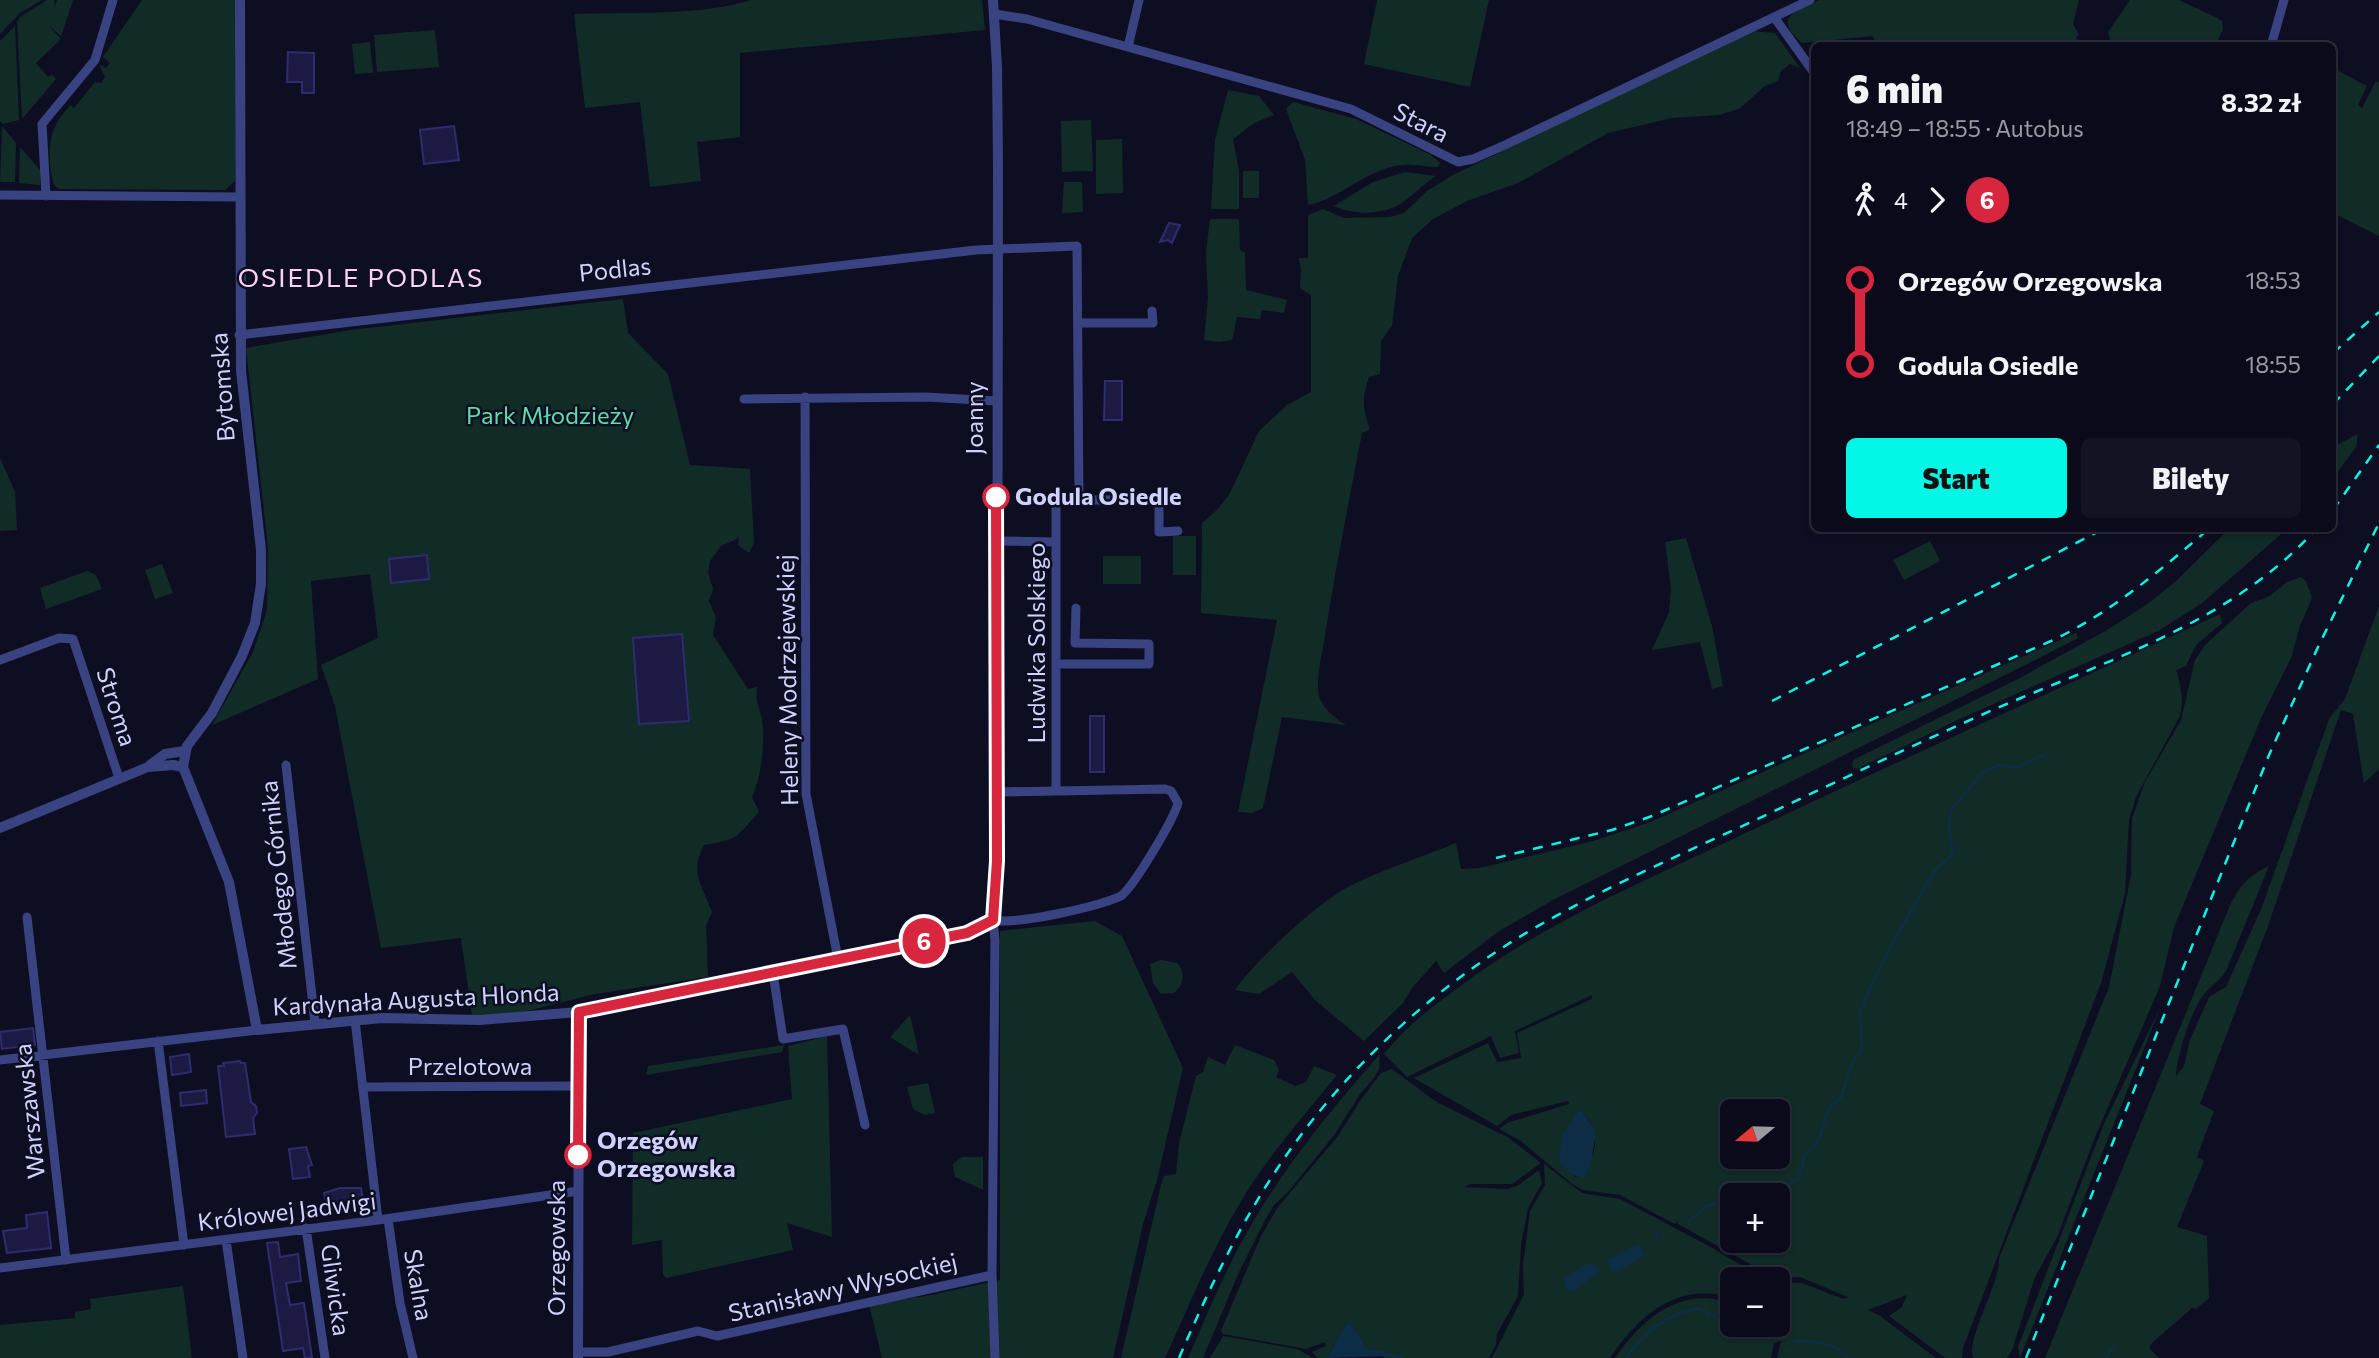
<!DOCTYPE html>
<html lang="pl">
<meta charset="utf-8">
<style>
body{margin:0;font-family:Commissioner,sans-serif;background:#131323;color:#f1f3f6;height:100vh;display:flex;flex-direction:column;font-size:26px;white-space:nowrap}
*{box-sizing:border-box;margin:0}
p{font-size:23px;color:#999aa2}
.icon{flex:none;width:38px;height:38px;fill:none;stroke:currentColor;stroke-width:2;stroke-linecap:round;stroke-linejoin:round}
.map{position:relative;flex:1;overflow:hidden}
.side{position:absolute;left:1811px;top:42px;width:525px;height:490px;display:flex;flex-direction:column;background:#0a0a1a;border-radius:10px;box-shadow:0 4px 10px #0003,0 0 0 2px #2a2b39}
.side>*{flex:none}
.badge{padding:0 14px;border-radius:23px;font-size:24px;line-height:46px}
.needle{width:46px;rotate:251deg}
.tools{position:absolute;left:1720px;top:1099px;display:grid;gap:14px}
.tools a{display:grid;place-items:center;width:70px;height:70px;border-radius:10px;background:#0a0a1a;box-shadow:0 4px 10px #0003,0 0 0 2px #2a2b39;font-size:35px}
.map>.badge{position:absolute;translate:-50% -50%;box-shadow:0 0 0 4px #fff}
.legs{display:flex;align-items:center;gap:10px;height:77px;padding:0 35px;font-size:23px}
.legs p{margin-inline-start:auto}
.head{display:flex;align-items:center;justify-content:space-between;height:119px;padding:0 35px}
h1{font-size:38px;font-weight:800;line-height:52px}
.action{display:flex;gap:14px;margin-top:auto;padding:14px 35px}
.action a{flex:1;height:80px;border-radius:10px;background:#03f7e6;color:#111;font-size:28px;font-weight:800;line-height:80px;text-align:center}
.action a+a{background:#131323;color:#f1f3f6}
ul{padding:0 35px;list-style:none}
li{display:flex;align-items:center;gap:24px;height:84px;font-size:26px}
li i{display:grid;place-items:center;width:10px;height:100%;margin:0 9px;background:currentColor}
li i::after{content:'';width:18px;height:18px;margin:-9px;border:5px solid;border-radius:50%;background:#0a0a1a}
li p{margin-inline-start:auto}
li:first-child i{background:linear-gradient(#0000 50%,currentColor 0)}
li:last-child i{background:linear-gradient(currentColor 50%,#0000 0)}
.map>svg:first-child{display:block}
</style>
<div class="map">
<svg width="2379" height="1358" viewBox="0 0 2379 1358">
<rect width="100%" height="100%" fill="#0e0e22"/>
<path fill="#112c27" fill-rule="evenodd" d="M0,0H42L20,13L0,34Z
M47,0H54L55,6L57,0H73L61,36L48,25L61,39L36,63L48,77L52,74L56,79L22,119L17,22L20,17Z
M142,0H236L235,181L225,190L59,189L54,185C46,155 47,127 71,105L74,108L95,82L101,83L105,77L100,67L101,65L106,68L110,63L103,57Z
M751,0H982L985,30L740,53V137L697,142L701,181L650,187L640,102L585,108L574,14C627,12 702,16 751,0Z
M1377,0H1489L1470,87L1364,64Z
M1820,0H2079L2073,24L2079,35L2076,37L2080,45L1876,46L1873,36L1802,43C1772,17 1795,12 1820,0Z
M2130,0H2179L2217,18L2222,21L2223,30L2215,45H2112L2108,32Z
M15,26L19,120L3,124L0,121V41Z
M435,30L439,67L377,72L374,35Z
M1751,31L1775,33L1800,68L1790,64L1781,71L1778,81L1765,86L1739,109L1719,115L1672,118L1608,133L1518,183L1467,201L1433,219L1412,238L1398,276L1392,326L1381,341L1380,374L1369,377C1362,397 1362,409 1370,429L1362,433C1349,500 1336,567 1325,635C1323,653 1314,681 1320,699C1325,710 1336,719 1346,725L1282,717L1263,808L1252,813L1238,812L1277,620L1201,613L1202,523L1219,508L1230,493L1259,431L1287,405L1311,392V295L1300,288L1301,270L1299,258H1308V215L1323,209L1344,218L1390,217L1404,213L1427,191L1451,176Z
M370,42L373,73L355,74L352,44Z
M2333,68L2367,86L2358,105L2362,108L2376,81L2379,83V236L2333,213Z
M1228,90L1259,96L1274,115L1254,123L1233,139L1239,171V209H1211L1215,140Z
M1293,102L1356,119L1431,155L1440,163L1438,167C1425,167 1413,163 1400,165C1366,170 1341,198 1308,205L1305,160L1286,109Z
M1091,120L1093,171L1062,172L1061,121Z
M2,126L16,143L15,182H0Z
M1122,139L1123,193L1096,194V140Z
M20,147L41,171L40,185L19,183Z
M1243,171H1259V198H1243Z
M1405,172L1436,176C1423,184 1413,196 1400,204C1382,215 1353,215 1334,206L1373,182Z
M1064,182H1082L1083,212L1062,213Z
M1210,219H1239L1240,250L1245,253L1246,290L1287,300L1284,313L1262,310L1260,319L1237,317L1232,340L1219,342L1204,340L1208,298L1206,252Z
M623,299L628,333L668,374L690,465L750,469L754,543L749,553L738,545L739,538L721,546L710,561L708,572L713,589L709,601L716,618L713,635L748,689L757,687C755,702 759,706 762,719C765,743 762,774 752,797L759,812C736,837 740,839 704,845C689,873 703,887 712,912L706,926L708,977L595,994L519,1013L472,1016L461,938L381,948L335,706L321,665L378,638L370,574L311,581L318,679L212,725L253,652L267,610L268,548L246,348L350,330Z
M2358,434L2356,447L2333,478V447Z
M0,458L15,492L17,530L0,531Z
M2229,529H2287L2202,603L2158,631L1964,717L1857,769L1852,767L1853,760L2018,679L2107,630L2146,605L2174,583Z
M1173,536H1196V575H1173Z
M1686,538L1712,626L1723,686L1712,689L1700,642L1652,650L1669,612L1671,589L1665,542Z
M1930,541L1940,561L1904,580L1893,560Z
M1103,556H1141V584H1103Z
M162,564L173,593L155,599L145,570Z
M87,571L96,575L102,589L46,609L40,588Z
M2301,577L2306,581L2312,598L2300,626L2291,658L2262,716L2174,927L2160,986L2095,1137L2057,1237L2035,1277L2012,1350L2007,1358H1973C1966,1338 2000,1285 1999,1258L2109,987L2131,875L2132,818L2145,782L2181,720L2195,660L2205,645L2251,603L2270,596L2287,582Z
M2379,606V769L2364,783L2353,714L2341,710L2268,926L2200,1104L2214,1111L2197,1157L2204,1161L2177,1227L2207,1236L2209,1298L2196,1309L2192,1308L2153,1342L2149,1348L2159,1358H2045L2228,910C2238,888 2246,877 2269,866L2226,971C2220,981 2214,983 2207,991C2192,1005 2177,1056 2176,1076L2184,1066L2190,1040L2209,997L2226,987L2262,907L2329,719L2345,699Z
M2220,614L2222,623L2196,645L2186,666L2176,670C2181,687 2184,698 2180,716L2136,797L2129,820L2125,893L2102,980L1963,1348L1962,1358H1945L1889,1316L1902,1307L1907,1295L1868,1310L1880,1316L1936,1358H1777L1781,1341L1774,1343L1771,1358H1615C1643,1318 1680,1286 1732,1303V1325H1778L1786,1321L1789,1302L1782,1283H1802L1843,1299L1848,1297L1800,1277L1779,1278L1768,1274L1678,1224V1221L1675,1224L1620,1195L1583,1190L1572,1184L1521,1141L1499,1129L1507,1123L1569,1104L1568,1101L1511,1115L1497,1126L1414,1078L1488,1043L1497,1062L1521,1058L1517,1033L1592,999V995L1515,1031L1519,1053L1500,1058L1491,1036L1407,1077L1384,1054C1405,1027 1432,1007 1459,987C1547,921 1649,879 1748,832C1905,758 2063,687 2220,614ZM1732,1111H1778V1157H1732ZM1583,1112C1602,1136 1598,1157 1576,1177L1559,1161ZM1732,1195H1778V1241H1732Z
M2076,633L2078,638L2041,657L1555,899L1499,931L1444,973L1436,961L1412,988L1403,1003L1364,1041L1315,1000L1292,972L1259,994L1235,990C1256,960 1314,906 1346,888C1380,870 1420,858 1456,843L1461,869L1480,868L1593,841L1648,823Z
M1095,921L1122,936L1183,1068L1157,1180L1143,1224L1113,1358H882L869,1305L926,1296L1000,1280V931Z
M1161,960L1177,963C1186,972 1184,985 1174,993L1161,994L1153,983L1150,964Z
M2161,1006L2020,1358L2018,1347L2103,1126Z
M910,1015L919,1055L890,1037Z
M827,1036L832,1237L787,1223L793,1250L666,1278L663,1274L662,1240L632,1245L633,1133L792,1099L788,1046Z
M784,1045L782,1052L646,1075L648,1066Z
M1235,1045L1274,1060L1279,1070L1276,1077L1295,1086L1306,1082L1314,1066L1337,1075C1303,1117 1267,1157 1240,1203C1210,1253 1189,1306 1165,1358H1121L1161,1185L1164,1176L1176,1174L1179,1143L1196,1076L1203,1072L1208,1057L1225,1065Z
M1380,1054L1379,1069L1374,1078L1360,1094L1335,1134L1288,1192L1274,1205L1265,1220L1239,1272L1203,1358H1188C1206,1317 1223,1275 1245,1236C1282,1169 1330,1111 1380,1054Z
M1392,1069L1435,1101L1509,1138L1541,1163L1512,1184H1470L1464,1187L1507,1189L1517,1186L1539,1170L1542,1183L1528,1208L1521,1245L1518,1296L1497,1334L1496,1345L1489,1358H1384L1381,1350L1367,1349L1354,1326L1347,1322L1327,1358H1318L1312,1352L1326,1346L1325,1342L1306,1349L1223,1334L1221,1331L1261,1236L1278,1207L1338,1136L1362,1098L1381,1073Z
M928,1083L935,1113L925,1115L913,1109L907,1087Z
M962,1157H983V1190L955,1177L953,1164Z
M1544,1164L1582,1193L1620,1199L1707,1245L1753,1272L1771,1279H1732V1298C1678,1281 1639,1315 1610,1358H1492L1524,1294L1523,1265L1530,1211L1545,1185Z
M183,1286L192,1358H0V1325L75,1318V1312L91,1309L90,1299Z
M1223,1336L1297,1349L1313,1358H1210Z"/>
<path fill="#0d2d47" d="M1578,1111L1583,1112L1596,1132L1591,1163L1585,1177C1573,1178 1565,1170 1559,1161L1562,1135Z
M1639,1244L1645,1256L1613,1273L1607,1260Z
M1589,1263L1601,1270L1573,1292L1566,1289L1564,1277Z
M1347,1322L1354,1326L1367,1349L1381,1350L1389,1356L1327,1358Z"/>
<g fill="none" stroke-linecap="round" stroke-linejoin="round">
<path stroke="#0d2d47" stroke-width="2.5" d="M1755,1195L1783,1188L1800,1177L1804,1156L1819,1139L1828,1110L1841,1097L1854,1059L1862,1051L1860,1012L1872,984L1896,937L1935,870L1953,854L1949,828L1951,810L1983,772L1999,765L2015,768L2046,754
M1688,1222L1706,1206L1732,1199
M1657,1232L1658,1238
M1793,1341C1815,1341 1833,1341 1848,1358
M1389,1355L1402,1358
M1626,1358C1646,1330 1665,1315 1699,1308L1728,1324L1769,1336
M2106,1358L2113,1347"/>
</g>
<path fill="#1c1a43" stroke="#2e2c6f" stroke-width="2" d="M288,52L314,53V93H302V82H287Z
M454,126L459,160L424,164L420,130Z
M1169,223L1180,225L1174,238L1172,243L1168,240L1160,242Z
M1105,381H1122V420H1104Z
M427,555L429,579L391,583L389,559Z
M682,634L689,721L639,724L633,638Z
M1090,716H1104V772H1090Z
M33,1028L35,1045L2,1049L0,1032Z
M189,1054L191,1072L172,1075L170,1057Z
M240,1061L241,1063H245L251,1102L256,1106L257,1113L253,1118L255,1134L226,1137L218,1066H224L223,1063Z
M206,1090L207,1103L181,1106L180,1093Z
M306,1147L312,1165L308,1166L310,1177L293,1179L289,1149Z
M340,1188H361L363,1202L327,1207L324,1193Z
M47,1212L51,1248L7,1253L3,1231L27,1228L26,1215Z
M278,1242L280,1257L298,1254L301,1281L286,1283L290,1305L304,1303L312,1358H305L303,1348L283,1351L267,1243Z"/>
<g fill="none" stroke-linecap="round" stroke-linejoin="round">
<path stroke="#394381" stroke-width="9" d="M994,14L1027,19L1351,109L1458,162L1473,159L1505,145L1810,0
M1774,17L1815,74
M2271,46L2284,0
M1128,47L1139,0
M0,195L239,197
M46,196L42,124L95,60L113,0
M1078,323H1153L1152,311
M239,335L976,250L1077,246L1079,500H1056V790
M805,397L806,794L838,959
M744,399L926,397L996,401
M1079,500H1159V532L1178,531
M996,541L1056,542
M0,660L59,638L73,639L119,778
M1056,664H1149V644L1075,643L1076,608
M286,765L315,1023
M27,917L66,1260
M773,973L783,1039L843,1029L865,1125
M355,1020L378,1220
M158,1041L184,1245
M0,1060L257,1030
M363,1087L578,1086
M388,1219L400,1303L413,1358
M306,1228L325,1358
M226,1240L243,1358
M0,1268L378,1220L578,1191
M578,1352H608L698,1331L717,1336L992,1275
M995,1358L992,1275L995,940L993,920C1016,925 1097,907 1121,896C1134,886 1174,819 1178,803L1171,791L1165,789L997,792"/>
<path stroke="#394381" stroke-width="10" d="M240,0L241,371L261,550V584L255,623L242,656L212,713L187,746L183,767L229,882L257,1030L382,1018L480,1020L579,1012L967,933L993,920L997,861L998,165L997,67L993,0
M150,765L165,754L185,751
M0,828L148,767L173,765L183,767
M578,1358L579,1012"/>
<path stroke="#03f7e6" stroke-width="2.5" stroke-dasharray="10 9" stroke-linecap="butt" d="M2333,353L2379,312
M2333,404L2379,356
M2333,510L2379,445
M1772,701L2105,528
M1496,858L1612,830L1652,816L2051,641C2111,613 2160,570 2210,528
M1179,1358C1218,1268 1260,1182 1324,1106C1378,1041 1444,984 1516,939C1590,894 1671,859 1751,822C1832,784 1913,745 1995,709C2108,660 2233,622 2317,528
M2026,1358L2269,755L2318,647L2379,523"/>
</g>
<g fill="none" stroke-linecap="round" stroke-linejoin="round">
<defs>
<path id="line-1" d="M578,1155L579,1012L967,933L993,920L997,861L996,497"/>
</defs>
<use href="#line-1" stroke="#fff" stroke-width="16"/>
<use href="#line-1" stroke="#d7263d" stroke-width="10"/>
</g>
<g fill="#fff" stroke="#d7263d" stroke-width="3.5">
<circle cx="996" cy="497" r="12"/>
<circle cx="578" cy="1155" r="12"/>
</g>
<g text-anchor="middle" stroke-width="5" stroke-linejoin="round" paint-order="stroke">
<g font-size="24" fill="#d0d2fe" stroke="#0e0e22">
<text transform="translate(1421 123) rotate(27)" y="8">Stara</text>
<text transform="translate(615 270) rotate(-6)" y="8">Podlas</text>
<text transform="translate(223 387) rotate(-94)" y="8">Bytomska</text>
<text transform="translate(975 418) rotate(-90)" y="8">Joanny</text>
<text transform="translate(1037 643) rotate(-90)" y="8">Ludwika Solskiego</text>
<text transform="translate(788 680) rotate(-91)" y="8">Heleny Modrzejewskiej</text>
<text transform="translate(116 707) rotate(72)" y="8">Stroma</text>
<text transform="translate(279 875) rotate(-96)" y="8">Młodego Górnika</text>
<text transform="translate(416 1000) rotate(-3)" y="8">Kardynała Augusta Hlonda</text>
<text x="470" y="1075">Przelotowa</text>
<text transform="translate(30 1111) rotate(-96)" y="8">Warszawska</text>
<text transform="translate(287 1212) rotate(-7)" y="8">Królowej Jadwigi</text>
<text transform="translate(557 1248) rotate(-90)" y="8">Orzegowska</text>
<text transform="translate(418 1285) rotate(80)" y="8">Skalna</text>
<text transform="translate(843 1288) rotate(-13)" y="8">Stanisławy Wysockiej</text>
<text transform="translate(335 1290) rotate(82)" y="8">Gliwicka</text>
</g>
<g font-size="24" fill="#5cdea8" stroke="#0e0e22">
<text x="550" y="424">Park Młodzieży</text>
</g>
<g font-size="24" font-weight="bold" fill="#d0d2fe" stroke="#0e0e22" text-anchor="start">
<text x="1015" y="505">Godula Osiedle</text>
<text x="597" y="1149">Orzegów<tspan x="597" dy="28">Orzegowska</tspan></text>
</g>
<g font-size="26" letter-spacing="2" fill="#fed2f6" stroke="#0e0e22">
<text x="361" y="287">OSIEDLE PODLAS</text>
</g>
</g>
</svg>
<div class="tools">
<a><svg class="needle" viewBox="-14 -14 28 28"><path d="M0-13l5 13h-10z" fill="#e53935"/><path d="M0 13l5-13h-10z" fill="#999aa2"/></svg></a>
<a>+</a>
<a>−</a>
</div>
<b class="badge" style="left:924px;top:941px;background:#d7263d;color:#fff">6</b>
<section class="side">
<div class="head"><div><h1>6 min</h1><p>18:49 – 18:55 · Autobus</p></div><b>8.32 zł</b></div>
<div class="legs"><svg class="icon" aria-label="walk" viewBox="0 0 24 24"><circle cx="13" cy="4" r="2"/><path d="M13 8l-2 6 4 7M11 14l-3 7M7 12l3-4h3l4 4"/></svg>4<svg class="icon" aria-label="forward" viewBox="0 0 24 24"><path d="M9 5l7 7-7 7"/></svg><b class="badge" style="background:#d7263d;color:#fff">6</b></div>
<ul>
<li><i style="color:#d7263d"></i><b>Orzegów Orzegowska</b><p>18:53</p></li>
<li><i style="color:#d7263d"></i><b>Godula Osiedle</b><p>18:55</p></li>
</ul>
<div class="action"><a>Start</a><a>Bilety</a></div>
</section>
</div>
